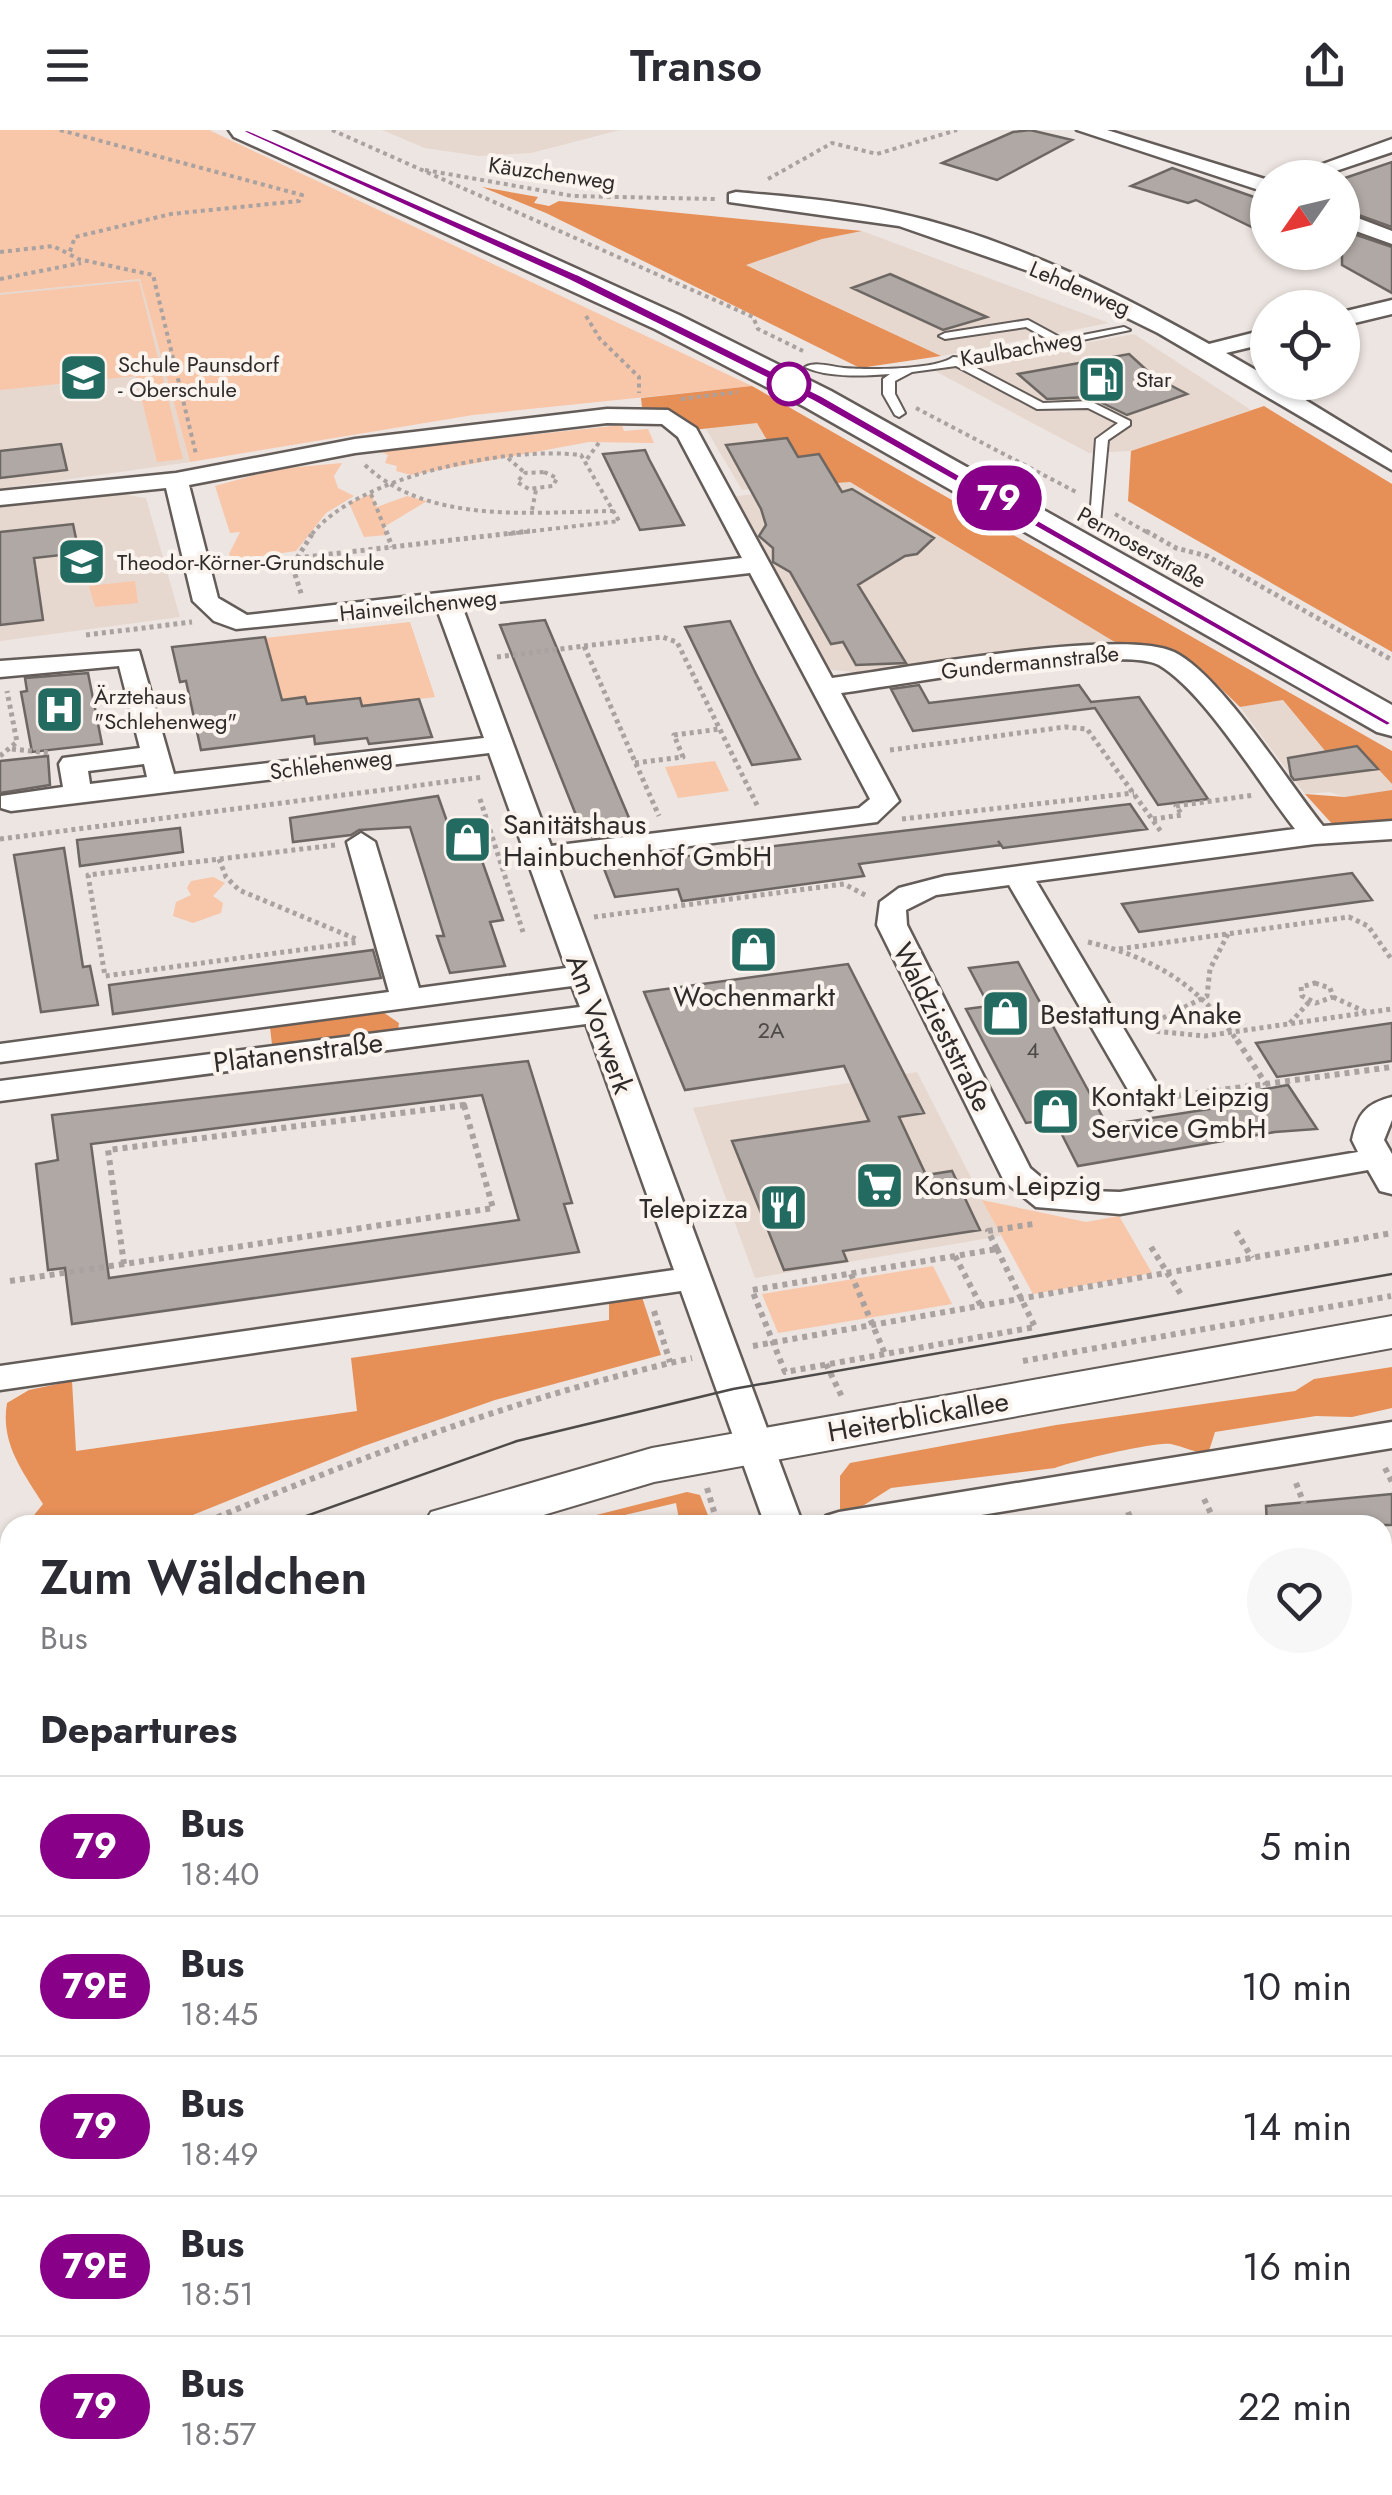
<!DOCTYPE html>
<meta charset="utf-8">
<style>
body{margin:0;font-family:Jost,sans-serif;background:#f7f7f7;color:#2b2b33;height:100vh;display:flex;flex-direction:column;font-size:38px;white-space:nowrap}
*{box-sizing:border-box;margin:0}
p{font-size:32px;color:#7c7c81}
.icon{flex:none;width:55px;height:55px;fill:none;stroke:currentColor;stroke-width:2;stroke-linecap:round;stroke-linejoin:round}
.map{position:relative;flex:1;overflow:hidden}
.side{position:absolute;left:0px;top:1385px;width:1392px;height:980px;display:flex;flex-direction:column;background:#fff;border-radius:30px 30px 0 0;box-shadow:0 2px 8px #0004}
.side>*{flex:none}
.badge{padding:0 20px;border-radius:32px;font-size:35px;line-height:65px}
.needle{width:65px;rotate:236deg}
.fabs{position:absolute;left:1250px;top:30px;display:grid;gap:20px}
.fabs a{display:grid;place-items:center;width:110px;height:110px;border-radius:50%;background:#fff;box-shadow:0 2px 8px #0004;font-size:50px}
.map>.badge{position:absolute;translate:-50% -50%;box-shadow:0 0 0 5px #fff}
h2{padding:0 40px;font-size:38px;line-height:90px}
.round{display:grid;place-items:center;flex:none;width:105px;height:105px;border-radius:52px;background:#f7f7f7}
.summary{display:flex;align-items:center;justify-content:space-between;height:170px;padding:0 40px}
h1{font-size:48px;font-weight:600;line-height:75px}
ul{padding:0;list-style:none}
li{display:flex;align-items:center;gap:30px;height:140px;padding:0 40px;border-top:2px solid #e1e1e2}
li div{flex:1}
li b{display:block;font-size:38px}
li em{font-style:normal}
li .badge{min-width:110px;font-weight:700;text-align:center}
header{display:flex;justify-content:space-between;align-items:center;height:130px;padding:0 40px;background:#fff;font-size:45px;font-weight:600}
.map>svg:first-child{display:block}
</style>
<header><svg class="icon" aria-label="menu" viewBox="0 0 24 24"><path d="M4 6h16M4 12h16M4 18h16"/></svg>Transo<svg class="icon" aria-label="share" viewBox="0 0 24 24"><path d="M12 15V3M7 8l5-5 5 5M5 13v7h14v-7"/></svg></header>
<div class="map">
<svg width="1392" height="2365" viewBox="0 0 1392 2365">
<rect width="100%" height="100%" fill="#ede5e1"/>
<path fill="#e7d8cf" d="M382,0H620L531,23L479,26L425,18Z
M862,101L1109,193L941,226L745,134L822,109Z
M140,149L190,332L0,359V163Z
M1134,204L1251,280L1131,321L1089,323L935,241Z
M757,292L819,324L760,358L742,360L706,299Z
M849,352L1113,511L866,543L832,540L820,530L730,367Z
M121,364L146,368L180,487L0,511V376Z
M1283,570L1326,622L1357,616L1392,654V660L1345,667L1330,662L1305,664L1240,577Z
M917,942L1001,1106L755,1148L693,978Z"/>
<path fill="#f8c6a8" d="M0,0H209L752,256L473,285L190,332L140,149L0,163Z
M139,151L183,329L157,332L136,246L0,260V165Z
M622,295L624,301L648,299L654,313L589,312L411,345L396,341L397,336L385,333L388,325L378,321Z
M342,333L334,346L338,358L354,366L326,383L296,421L233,430L229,424L240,402L230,403L215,356L277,339Z
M371,364L377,377L407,366L427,371L384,397L387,405L364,407L349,373Z
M135,451L138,473L95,477L89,456Z
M410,492L435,567L362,576L359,568L307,574L305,567L277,571L265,508Z
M715,631L729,661L678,668L665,637Z
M213,747L225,753L213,766L223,773L221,783L193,793L173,786L176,772L191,765L187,758L191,751Z
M982,1070L1086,1092L1119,1086L1152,1143L1033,1164Z
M933,1136L952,1174L778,1203L762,1164Z"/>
<path fill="#e68f57" d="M482,57L538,67L534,73L549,76L559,71L862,101L822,109L746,135L941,226L860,238L546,83Z
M752,256L1392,621V654L1357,616L1326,622L1283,570L1240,577L1199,537L1113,511L850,352L837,353L819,325L798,327L787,309L767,310L757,293L693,300L663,282L642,277L641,268Z
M1264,276L1392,354V522L1128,371L1131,321Z
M1392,660V693L1334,696L1305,664L1345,667Z
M374,876L399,893L397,907L273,923L269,889Z
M642,1167L661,1225L495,1270L364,1316L168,1395H26L43,1374C23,1342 0,1313 7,1273L29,1260L72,1251L76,1321L357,1281L351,1228L609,1190V1173Z
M1392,1237V1278L1352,1287L1316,1286L1215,1302L1208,1324C1194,1322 1184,1317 1171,1314C1157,1311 1069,1332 1055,1338L891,1358L861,1377L840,1381V1346L850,1333L1056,1295L1295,1261L1314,1249Z
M687,1362L700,1365L711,1393L680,1395L676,1373L582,1395H557Z
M10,1621V1722L0,1724V1626Z"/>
<path fill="#afa8a4" stroke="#6d6763" stroke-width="2.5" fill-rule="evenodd" d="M1030,0L1072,10L997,50L942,33L1013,2Z
M1392,32V97L1342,79V49Z
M1172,38L1268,72V105L1196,70L1188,73L1131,56Z
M1342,100L1392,117V163L1342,135Z
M890,144L987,187L943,200L852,158Z
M1129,224L1153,246L1187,264L1127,285L1090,267L1047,269L1018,244Z
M787,308L798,327L819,324L842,362L852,359L934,408L917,424L905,426L858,455L906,533L856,535L843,512L831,514L790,442L773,432V418L759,406L766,395L761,379L726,315Z
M61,314L67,340L0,348V321Z
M645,320L649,329L684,395L640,400L603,324Z
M73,394L79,423L34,428L43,490L0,495V402Z
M545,490L635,702L592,707L587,694L580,695L500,495Z
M730,491L756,544L800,629L752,635L685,497Z
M265,507L282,570L305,567L307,574L360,568L362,576L419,569L432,607L369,614L367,608L315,614L314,606L201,620L186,551L180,552L172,517Z
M88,543L102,614L32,622L21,562L27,561L25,548Z
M919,555L929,573L1079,555L1091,572L1139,567L1208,669L1158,675L1095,578L913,601L891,559Z
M1357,616L1378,639L1294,650L1291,646L1288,628Z
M48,626L50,655L0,663V631Z
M438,666L450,700L470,697L503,790L490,792L505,836L450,843L437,806H444L410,697L359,700L351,705L293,712L290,688Z
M1130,674L1147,699L1003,718L998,711L1001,715L859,734L864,746L682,771L678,759L615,767L601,731L645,726L647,731Z
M180,698L183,722L80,736L77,710Z
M64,718L83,837L90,836L98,875L41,882L14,725Z
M1352,743L1372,770L1139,802L1122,774Z
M373,820L381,848L113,884L109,855Z
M1018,832L1107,995L1267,970L1260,960L1288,955L1317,999L1275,1002L1078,1036L1054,989L1026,993L966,879L989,876L969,838Z
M848,834L924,983L899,987L926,1045L952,1041L980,1100L843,1121L847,1131L784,1140L732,1011L869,991L844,936L685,960L644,862Z
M1392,893V931L1277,947L1256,913Z
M528,931L572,1073L564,1074L579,1122L72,1194L65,1138L48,1140L36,1034L58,1030L52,985ZM482,965L519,1090L109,1148L91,1014Z
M1392,1364V1395H1267L1266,1376Z"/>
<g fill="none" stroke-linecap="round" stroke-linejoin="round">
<defs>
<path id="lane" d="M1028,190L1063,209L1124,197L1130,200L969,234L1043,273L1090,271L1130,291V295L1108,310L1100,393L1090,390L1096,309L1118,293L1088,278L1037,279L956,236L912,242L895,251V264L905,283L899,287L895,285L883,264V249L890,244C864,246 828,248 805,237C817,231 831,237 844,238C868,240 936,240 953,227L966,228L1051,211L1026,197L945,209L939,206L945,203Z"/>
<path id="street" d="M1077,0H1107L1268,50V63Z
M1392,9V22L1315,48H1284Z
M736,62C790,67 844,71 897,83C1007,107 1111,159 1209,214L1268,199V213L1226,223L1268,247V252H1276L1392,323V340L1158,203L1040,145L899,96L729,72V64Z
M1342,82L1392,101V114L1342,96Z
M1392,170V184L1342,196V182Z
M607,279L668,280L696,298L832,548C900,539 1123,497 1174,522C1220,544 1288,653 1323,696L1392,691V709L1315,714L1036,751L1166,970L1150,980L1134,970L1009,755L936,765L906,780L907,795L1030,1038L1056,1060L1120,1062L1358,1022L1352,1010C1358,984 1365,974 1392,967V990L1384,1010L1392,1024V1064L1380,1061L1368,1040L1120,1084L1036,1077L1004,1051L877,795L880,772L899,758L945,746L1295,699C1260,655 1205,562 1159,535C1123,514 894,556 841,563L899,671L877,692L557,733L803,1395H765L681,1161L0,1260V1236L674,1140L586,894L0,971V951L580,877L572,856L0,932V914L389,862L347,712L361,703L375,712L419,858L566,838L489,623L11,681L1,678V666L63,657L59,634L63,628L140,618L119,536L0,547V531L139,521L174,644L484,608L437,479L236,499L214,491L193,471L166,358L0,375V361L176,343L355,309ZM607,293L662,294L678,307L742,428L247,485L218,468L189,355L355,323ZM750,443L870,669L859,678L551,716L462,476ZM144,634L147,647L90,654L88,641Z
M1392,1292V1318L920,1395H820L826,1386L839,1382Z
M1392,1704V1736L1382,1738V1705Z
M10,1811V1847L0,1849V1813Z
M1392,2276V2322L1382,2324V2278Z
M1383,2348L1390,2365H1336L1332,2355H1382Z
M1088,2355H1176L1172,2365H1084Z"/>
<path id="secondary" d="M1392,1186V1218L654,1352L510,1395H423L431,1382L652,1318Z
M10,1562V1604L0,1608V1566Z"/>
<path id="primary" d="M229,0H271L679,185L831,261L1392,575V606L1377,602L805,277L655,199L234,7Z"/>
</defs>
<use href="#lane" stroke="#635c58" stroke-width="4"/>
<use href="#street" stroke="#635c58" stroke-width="5"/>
<use href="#secondary" stroke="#635c58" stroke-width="4"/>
<use href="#primary" stroke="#635c58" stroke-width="5"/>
<path stroke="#a9a2a0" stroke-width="4" stroke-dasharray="4 4" stroke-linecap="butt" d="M60,0L302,65L299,71L171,84L75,107L69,124L78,129L153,145L196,324
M332,0L753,187L758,199L803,221
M425,40L573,66L715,69
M768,49L832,13L877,24L957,0
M0,122L53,116L69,124
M0,149L81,133
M586,186L600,209L639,247V263
M681,269L738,262
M916,278L1078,363
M508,328L525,343
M587,329L601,310
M365,335C428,395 532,382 613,381
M544,342L557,348L553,356L529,359L517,352L525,343Z
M371,364L387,404
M532,380L536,360
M1115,384L1150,404
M312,404C359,345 509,316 581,325L619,391L508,404"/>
<path stroke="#a9a2a0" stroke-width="5" stroke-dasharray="4 4" stroke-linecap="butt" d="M386,401L392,417
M1146,401L1176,418L1207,426L1392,530
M297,428L314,401
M297,428L530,401
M290,429L302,466
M226,436L297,428
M86,505L192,492
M584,516L662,507L677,512L758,677
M497,527L584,516L659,686
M12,619L50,623
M890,620L1065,597L1087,599L1162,703
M0,626L17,612L7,561
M635,633L683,627L674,605L720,599
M480,669L523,802
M902,689L1134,663
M1153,689L1182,685L1176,676L1254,665
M0,709L484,647
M335,715L88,745L105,846L359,812
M219,729L226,747L239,760L356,809
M594,787L844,754L867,766
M1228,804L1210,839L1207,866L1159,890L1153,901L1205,906L1392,879
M1088,812C1155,828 1199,855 1238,912
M1119,819L1349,787L1368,796L1392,830
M1315,853L1330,858L1333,867L1316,873L1302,866L1301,857Z
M1333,867L1368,883
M1290,893L1310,871"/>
<path stroke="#a9a2a0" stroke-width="6" stroke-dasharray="5 5" stroke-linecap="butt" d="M1237,910L1266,954
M1176,966L1392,937
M464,975L493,1078L124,1134L108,1020Z
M1236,1101L1252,1128
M1151,1117L1182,1166
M997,1119L1035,1197L785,1242L752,1160Z
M997,1119L988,1101L1033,1094
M955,1126L981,1176
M851,1144L885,1224
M10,1151L124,1134
M654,1181L670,1232
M753,1216L1392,1103
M1023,1231L1391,1166
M826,1234L843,1269
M1385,1338L1392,1352
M1296,1353L1304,1374
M707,1358L718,1395
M1204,1369L1214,1390
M1128,1382L1133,1395
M199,1395C360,1327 521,1266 692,1228
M0,1422L10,1437
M1382,1433L1392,1431
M0,1481L10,1477
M1382,1527L1392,1534"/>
<path stroke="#a9a2a0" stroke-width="8" stroke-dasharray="6 6" stroke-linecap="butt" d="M1382,1557L1392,1555
M1390,1630L1392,1634
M1382,1665L1392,1663
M1382,1761L1392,1759
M1389,1863L1392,1868
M1382,1908L1392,1907
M0,1999L10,1997
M1382,2129L1392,2126
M0,2258L10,2256
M0,2333L10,2331
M655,2365L700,2355"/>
<use href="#lane" fill="#fff" fill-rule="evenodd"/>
<use href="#street" fill="#fff" fill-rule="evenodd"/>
<use href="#secondary" fill="#fff" fill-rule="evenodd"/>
<use href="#primary" fill="#fff" fill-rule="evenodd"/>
<path stroke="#4e4a49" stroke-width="2.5" d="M281,1395L517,1311L733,1259L1392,1144
M0,1515L10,1511
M0,1532L10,1528"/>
</g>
<path fill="#808" stroke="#fff" stroke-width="2.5" d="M239,0H248L577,144L822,266L1392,593L1387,596L813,271L568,150Z"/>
<defs>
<symbol id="school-square" viewBox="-11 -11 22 22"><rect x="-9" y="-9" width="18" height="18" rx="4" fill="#236b61" stroke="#faf3ee"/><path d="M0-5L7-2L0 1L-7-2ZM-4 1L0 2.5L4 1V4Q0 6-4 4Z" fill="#fff"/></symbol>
<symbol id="fuel-square" viewBox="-11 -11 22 22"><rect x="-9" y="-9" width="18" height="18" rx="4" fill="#236b61" stroke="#faf3ee"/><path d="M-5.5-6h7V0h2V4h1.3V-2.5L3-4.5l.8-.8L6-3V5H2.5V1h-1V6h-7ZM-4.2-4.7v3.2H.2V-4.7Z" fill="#fff"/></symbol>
<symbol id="hospital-square" viewBox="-11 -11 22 22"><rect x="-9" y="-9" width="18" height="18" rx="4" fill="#236b61" stroke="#faf3ee"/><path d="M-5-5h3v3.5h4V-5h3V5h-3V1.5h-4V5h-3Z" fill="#fff"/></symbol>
<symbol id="shop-square" viewBox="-11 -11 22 22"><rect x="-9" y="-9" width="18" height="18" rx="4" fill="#236b61" stroke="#faf3ee"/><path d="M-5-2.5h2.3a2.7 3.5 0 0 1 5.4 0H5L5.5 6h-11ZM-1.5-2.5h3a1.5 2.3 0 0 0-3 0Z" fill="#fff"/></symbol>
<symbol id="supermarket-square" viewBox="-11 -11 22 22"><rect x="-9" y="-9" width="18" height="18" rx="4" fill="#236b61" stroke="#faf3ee"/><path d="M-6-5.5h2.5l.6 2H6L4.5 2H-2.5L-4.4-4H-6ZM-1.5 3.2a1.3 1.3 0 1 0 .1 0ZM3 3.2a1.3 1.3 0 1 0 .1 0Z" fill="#fff"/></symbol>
<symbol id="restaurant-square" viewBox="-11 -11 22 22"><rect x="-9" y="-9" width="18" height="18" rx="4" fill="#236b61" stroke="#faf3ee"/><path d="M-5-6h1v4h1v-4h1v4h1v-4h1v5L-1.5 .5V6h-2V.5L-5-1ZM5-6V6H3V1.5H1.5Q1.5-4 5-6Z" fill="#fff"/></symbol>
</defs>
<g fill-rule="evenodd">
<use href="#school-square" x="56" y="220" width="55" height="55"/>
<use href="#fuel-square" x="1074" y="222" width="55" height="55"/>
<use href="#school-square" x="54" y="404" width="55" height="55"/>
<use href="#hospital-square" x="32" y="552" width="55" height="55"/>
<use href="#shop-square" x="440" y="682" width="55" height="55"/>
<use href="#shop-square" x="726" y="792" width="55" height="55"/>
<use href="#shop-square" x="978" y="856" width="55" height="55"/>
<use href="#shop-square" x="1028" y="954" width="55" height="55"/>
<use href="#supermarket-square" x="852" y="1028" width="55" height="55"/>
<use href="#restaurant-square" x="756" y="1050" width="55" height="55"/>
</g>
<circle fill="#fff" stroke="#808" stroke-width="5" cx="789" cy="254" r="20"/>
<g text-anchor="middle" stroke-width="8" stroke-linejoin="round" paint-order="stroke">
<g font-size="22" fill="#2e2b2a" stroke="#faf3ee">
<text transform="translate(552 43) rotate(8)" y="8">Käuzchenweg</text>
<text transform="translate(1080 158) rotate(23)" y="8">Lehdenweg</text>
<text transform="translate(1021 218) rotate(-10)" y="8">Kaulbachweg</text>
<text transform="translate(1142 417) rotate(29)" y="8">Permoserstraße</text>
<text transform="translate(418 475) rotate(-6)" y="8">Hainveilchenweg</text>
<text transform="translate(1030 532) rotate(-6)" y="8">Gundermannstraße</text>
<text transform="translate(331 634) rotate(-7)" y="8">Schlehenweg</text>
</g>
<g font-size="22" fill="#2e2b2a" stroke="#faf3ee" text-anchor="start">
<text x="118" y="242">Schule Paunsdorf<tspan x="118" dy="25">- Oberschule</tspan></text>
<text x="1136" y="257">Star</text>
<text x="117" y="440">Theodor-Körner-Grundschule</text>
<text x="94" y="574">Ärztehaus<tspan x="94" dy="25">"Schlehenweg"</tspan></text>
</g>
<g font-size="22" fill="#4e4a48">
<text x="771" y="908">2A</text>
<text x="1033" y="928">4</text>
</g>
<g font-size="28" fill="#2e2b2a" stroke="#faf3ee" text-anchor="start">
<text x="503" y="704">Sanitätshaus<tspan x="503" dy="32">Hainbuchenhof GmbH</tspan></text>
<text x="754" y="876" text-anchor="middle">Wochenmarkt</text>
<text x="1040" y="894">Bestattung Anake</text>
<text x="1091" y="976">Kontakt Leipzig<tspan x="1091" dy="32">Service GmbH</tspan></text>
<text x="914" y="1065">Konsum Leipzig</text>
<text x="748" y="1088" text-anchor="end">Telepizza</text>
</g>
<g font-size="28" fill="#2e2b2a" stroke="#faf3ee">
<text transform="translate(600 894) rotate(70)" y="10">Am Vorwerk</text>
<text transform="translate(943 897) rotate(63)" y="10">Waldzieststraße</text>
<text transform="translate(298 922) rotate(-7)" y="10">Platanenstraße</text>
<text transform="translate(918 1286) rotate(-10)" y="10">Heiterblickallee</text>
</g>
</g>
</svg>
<div class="fabs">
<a><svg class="needle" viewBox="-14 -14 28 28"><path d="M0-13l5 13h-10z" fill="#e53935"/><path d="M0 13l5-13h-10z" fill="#7c7c81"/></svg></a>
<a><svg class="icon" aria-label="locate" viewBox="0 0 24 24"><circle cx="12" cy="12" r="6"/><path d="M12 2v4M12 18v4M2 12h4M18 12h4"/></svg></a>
</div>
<b class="badge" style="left:999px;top:368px;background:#808;color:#fff">79</b>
<section class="side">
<div class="summary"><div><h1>Zum Wäldchen</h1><p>Bus</p></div><a class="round"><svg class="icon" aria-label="heart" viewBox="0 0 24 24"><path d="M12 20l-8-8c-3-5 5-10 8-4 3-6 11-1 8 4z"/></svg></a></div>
<h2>Departures</h2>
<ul>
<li><span class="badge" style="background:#808;color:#fff">79</span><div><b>Bus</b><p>18:40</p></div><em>5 min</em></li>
<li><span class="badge" style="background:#808;color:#fff">79E</span><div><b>Bus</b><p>18:45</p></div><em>10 min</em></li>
<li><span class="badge" style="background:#808;color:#fff">79</span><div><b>Bus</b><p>18:49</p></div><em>14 min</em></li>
<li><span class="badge" style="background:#808;color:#fff">79E</span><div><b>Bus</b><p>18:51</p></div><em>16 min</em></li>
<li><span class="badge" style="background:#808;color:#fff">79</span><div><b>Bus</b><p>18:57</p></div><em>22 min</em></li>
</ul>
</section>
</div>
